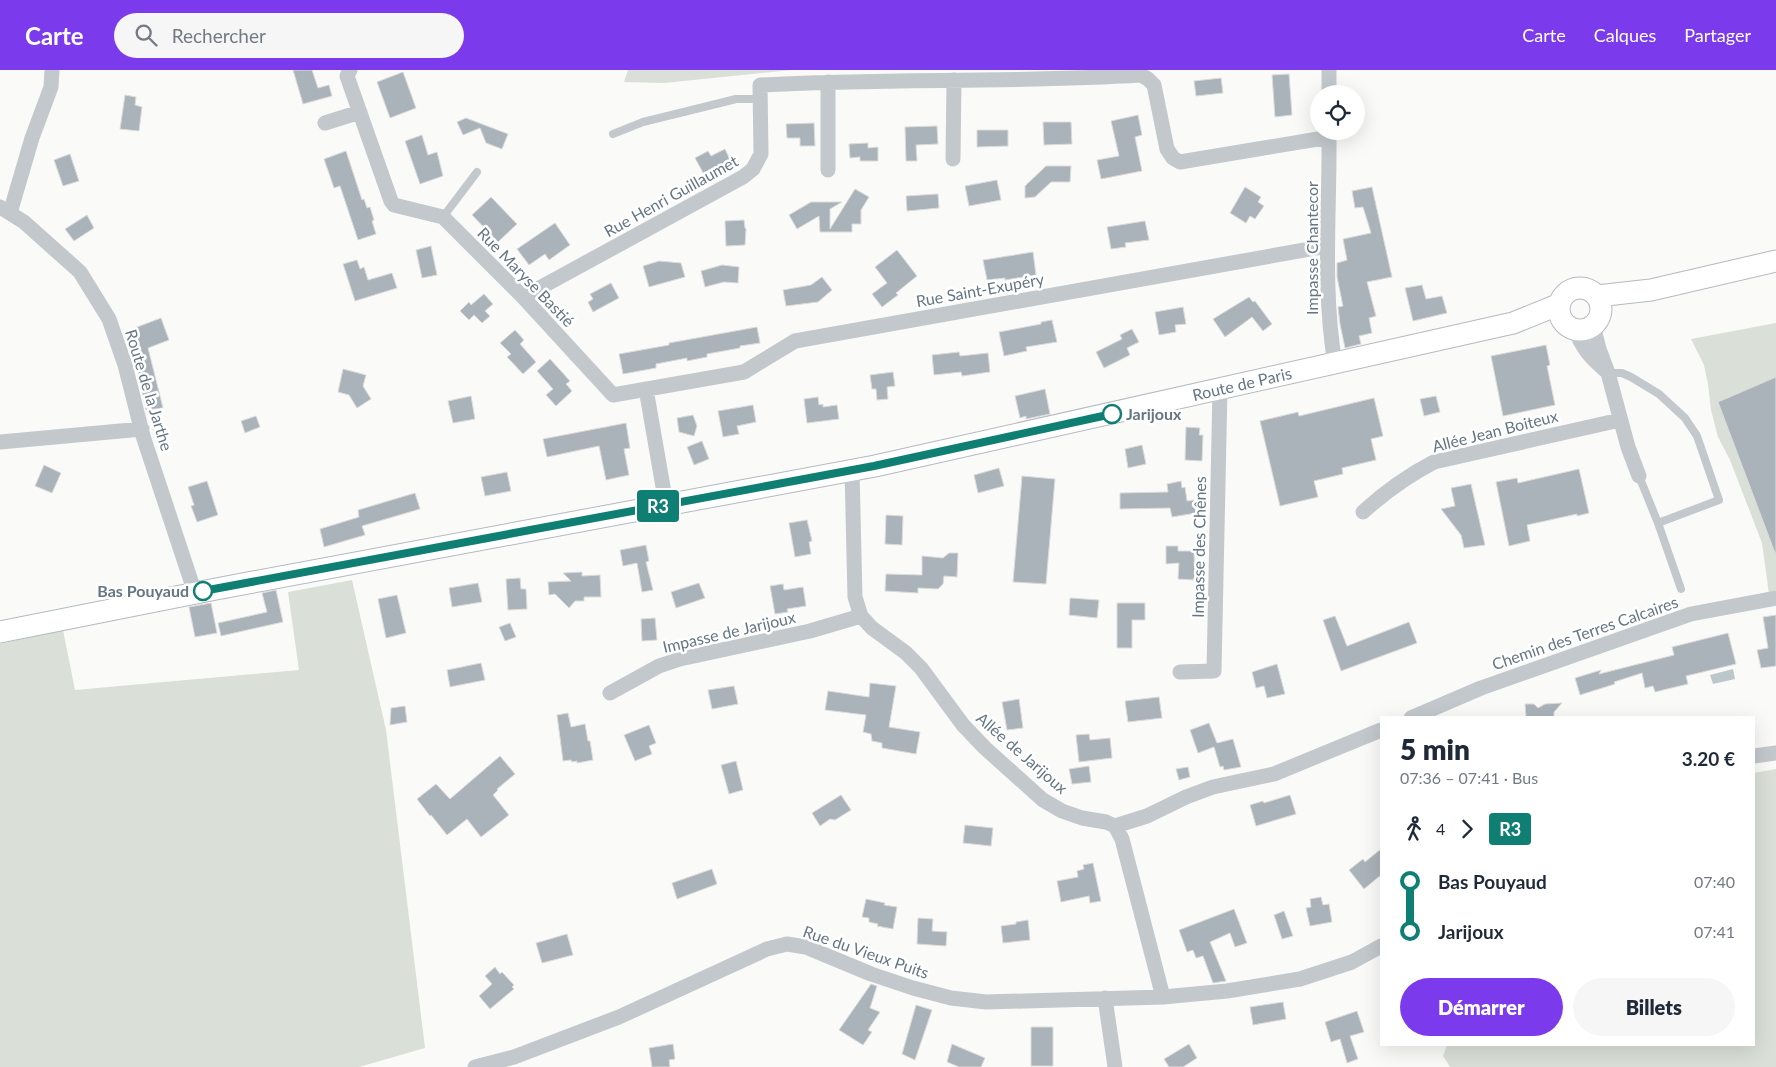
<!DOCTYPE html>
<html lang="fr">
<meta charset="utf-8">
<style>
body{margin:0;font-family:Lato,sans-serif;background:#f6f6f7;color:#1f2937;height:100vh;display:flex;flex-direction:column;font-size:19px;white-space:nowrap}
*{box-sizing:border-box;margin:0}
p{font-size:16px;color:#747a83}
.icon{flex:none;width:28px;height:28px;fill:none;stroke:currentColor;stroke-width:2;stroke-linecap:round;stroke-linejoin:round}
.map{position:relative;flex:1;overflow:hidden}
.details{position:absolute;left:1380px;top:646px;width:375px;height:330px;display:flex;flex-direction:column;background:#fff;border-radius:0px;box-shadow:0 5px 20px #0002}
.details>*{flex:none}
.badge{padding:0 10px;border-radius:4px;font-size:18px;line-height:32px}
.controls{position:absolute;left:1310px;top:15px;display:grid;gap:10px}
.controls a{display:grid;place-items:center;width:55px;height:55px;border-radius:50%;background:#fff;box-shadow:0 5px 20px #0002;font-size:25px}
.map>.badge{position:absolute;translate:-50% -50%;box-shadow:0 0 0 2px #fff}
.legs{display:flex;align-items:center;gap:8px;height:55px;padding:0 20px;font-size:16px}
.legs p{margin-inline-start:auto}
.summary{display:flex;align-items:center;justify-content:space-between;height:85px;padding:0 20px}
h1{font-size:28px;font-weight:800;line-height:38px}
.primary-button{display:flex;gap:10px;margin-top:auto;padding:10px 20px}
.primary-button a{flex:1;height:58px;border-radius:30px;background:#7c3aed;color:#fff;font-size:20px;font-weight:800;line-height:58px;text-align:center}
.primary-button a+a{background:#f6f6f7;color:#1f2937}
ul{padding:0 20px;list-style:none}
li{display:flex;align-items:center;gap:18px;height:50px;font-size:19px}
li i{display:grid;place-items:center;width:8px;height:100%;margin:0 6px;background:currentColor}
li i::after{content:'';width:12px;height:12px;margin:-6px;border:4px solid;border-radius:50%;background:#fff}
li p{margin-inline-start:auto}
li:first-child i{background:linear-gradient(#0000 50%,currentColor 0)}
li:last-child i{background:linear-gradient(currentColor 50%,#0000 0)}
header{display:flex;align-items:center;gap:30px;box-sizing:border-box;height:70px;padding:0 25px;background:#7c3aed;color:#fff}
header strong{font-size:24px}
nav{display:flex;gap:28px;margin-inline-start:auto;font-size:18px}
.search{width:350px;height:45px;background:#f6f6f7;display:flex;align-items:center;gap:12px;box-sizing:border-box;padding:0 18px;border-radius:28px;color:#747a83;font-size:19px}
.map>svg:first-child{display:block}
</style>
<header>
<strong>Carte</strong>
<div class="search"><svg class="icon" aria-label="search" viewBox="0 0 24 24"><circle cx="10" cy="10" r="6"/><path d="M15 15l6 6"/></svg>Rechercher</div>
<nav><a>Carte</a><a>Calques</a><a>Partager</a></nav>
</header>
<div class="map">
<svg width="1776" height="997" viewBox="0 0 1776 997">
<rect width="100%" height="100%" fill="#fafaf8"/>
<path fill="#dadfd7" d="M628,0H792L664,13L624,12Z
M1776,253V523L1769,524L1762,473L1730,390L1718,367L1711,340L1708,314L1704,295L1691,269Z
M352,510L386,660L425,978L359,997H0V574L63,560L75,620L299,600L288,522Z
M1776,699V997H1450L1443,986L1447,975H1754V703Z"/>
<path fill="#bbc7cb" d="M1733,599L1735,609L1713,614L1710,605Z"/>
<path fill="#aab3b9" stroke="#dcdcda" d="M293,0H312L318,18L329,15L332,26L303,34Z
M403,2L416,38L390,48L377,12Z
M1289,4L1292,45L1275,47L1272,5Z
M1221,8L1223,23L1196,26L1194,11Z
M125,25L136,27L135,35L142,37L139,61L120,59Z
M1138,45L1142,65L1135,67L1142,101L1101,109L1097,90L1119,86L1111,51Z
M466,48L508,64L502,79L486,73L480,58L463,65L457,52Z
M1043,52H1071L1072,74L1044,75Z
M814,53L815,76H800V68H787L786,54Z
M937,56L938,74L916,75L917,91H906L905,57Z
M977,60H1008V76L977,77Z
M422,65L428,85L437,82L443,106L420,114L405,71Z
M868,73V78L878,77V91H860V87L850,88L849,74Z
M725,79L733,96L707,110L695,88L708,81L711,86Z
M346,81L362,130L364,129L367,138L370,137L374,150L372,151L376,164L358,170L340,116L334,118L324,89Z
M70,84L79,111L63,116L54,90Z
M1046,96H1071L1070,112H1051L1035,127L1025,128V116Z
M997,110L1001,130L969,136L965,116Z
M1245,117L1261,127L1258,132L1264,136L1255,149L1250,146L1246,153L1230,143Z
M1372,117L1392,207L1367,212L1376,246L1369,248L1372,263L1359,266L1361,274L1345,278L1340,254L1338,237L1343,236L1337,207V193L1347,190L1343,169L1371,163L1363,137L1355,138L1352,121Z
M855,119L869,127L861,140V154H852V162H820L819,146L797,159L789,145L811,132H842L830,139V159Z
M938,124L939,138L907,141L906,126Z
M491,127L517,154L498,172L472,145Z
M87,145L94,158L74,171L65,159Z
M744,150L745,158L746,159L745,175L726,176L725,151Z
M1145,151L1149,170L1125,173L1126,177L1111,179L1107,157Z
M555,153L570,175L549,190L545,184L529,195L517,179Z
M431,176L437,205L422,208L416,180Z
M897,180L917,206L896,223L898,225L882,237L872,224L887,213L875,197Z
M1033,182L1036,205L1005,210V208L987,210L983,190Z
M357,190L360,199L364,197L368,210L392,203L397,218L355,231L343,194Z
M659,191L681,193L685,207L649,217L643,196Z
M722,195L739,197L738,213L724,212L705,217L701,201Z
M822,207L832,220L818,232L786,236L783,220L811,215Z
M611,213L619,228L593,242L588,232L593,229L590,224Z
M1422,215L1426,229L1442,226L1447,243L1413,251L1405,218Z
M484,224L493,234L485,241L490,246L482,253L474,245L469,250L460,241L469,232L471,235Z
M1249,227L1253,232L1255,231L1272,254L1263,261L1252,247L1225,267L1213,249Z
M1183,237L1186,254L1175,255L1176,262L1159,265L1155,242Z
M161,248L169,270L148,278L163,338L146,340L138,302L124,262Z
M1052,250L1057,272L1026,277L1027,281L1004,286L999,262L1041,254V252Z
M757,257L760,273L740,276V278L707,284V287L687,291V288L656,294V298L623,304L619,284L669,275V273Z
M1132,259L1139,272L1127,278L1130,285L1104,298L1096,282L1122,269L1120,265Z
M515,260L524,270L520,274L536,292L523,304L507,287L511,284L500,273Z
M1546,275L1550,295L1547,296L1555,335L1503,346L1491,286Z
M959,282L960,286L988,283L990,302L962,306L961,302L934,305L932,285Z
M550,289L570,311L566,314L572,321L556,336L546,325L553,319L537,301Z
M343,299L366,305L363,316L371,329L357,338L349,325L338,322Z
M893,302L895,316L887,317L888,329L877,330L876,319H872L870,305Z
M1776,307V483H1775L1718,332Z
M1045,319L1050,344L1026,349V346L1020,348L1015,326Z
M471,326L475,349L453,353L448,331Z
M1436,326L1440,342L1424,346L1420,329Z
M818,327L819,335L823,334V337L837,335L839,349L807,353L804,329Z
M1374,328L1383,366L1371,369L1376,390L1342,398L1343,404L1314,411L1318,427L1280,436L1260,351L1298,342L1299,346Z
M753,335L756,352L737,356L739,364L723,367L718,341Z
M693,345L697,356L694,366L679,362L677,348Z
M256,346L260,357L245,363L241,351Z
M626,353L630,378L624,379L629,405L606,410L599,376L547,387L543,369Z
M1186,357L1200,358L1199,365H1203L1202,391L1185,390Z
M702,371L709,389L694,395L687,377Z
M1142,375L1146,394L1128,398L1125,379Z
M44,395L61,403L52,423L35,416Z
M999,398L1004,416L978,423L974,405Z
M1579,399L1589,443L1577,446V444L1527,455L1530,471L1509,476L1496,412L1517,408L1518,413Z
M507,402L511,421L485,426L481,407Z
M1022,406L1055,409L1046,514L1013,512Z
M207,411L218,445L197,452L191,436L194,435L188,417Z
M1181,411L1182,418L1185,417L1187,431L1194,430L1196,443L1172,447L1170,438L1120,439V423L1168,422L1167,414Z
M1471,414L1485,475L1464,478L1461,465L1441,439L1455,436L1451,418Z
M415,423L420,439L362,456L365,465L324,477L320,459L359,447L358,440Z
M886,445L903,446L902,475L885,474Z
M807,450L812,471L809,472L811,484L795,487L789,453Z
M646,475L649,491L646,492L653,520L642,522L637,493L623,496L620,480Z
M1166,476H1178V481H1194L1195,510L1178,509L1179,493L1166,494Z
M949,483H958L957,507L944,506L943,514L938,519L918,518V523L885,521L886,504L922,505V486L943,488Z
M582,502V506L600,505L601,527H584V531H575L569,538L555,524L549,525L548,512L571,511L563,503Z
M520,508L521,519H526L527,539L508,540L506,509Z
M478,513L482,532L452,537L449,518Z
M699,513L705,528L676,538L671,522Z
M783,514L784,520L803,517L806,536L787,539L788,542L775,544L770,516Z
M276,520L283,552L221,566L218,553L267,542L262,523Z
M397,525L406,563L386,568L378,529Z
M1070,528L1099,530L1097,548L1069,545Z
M211,533L217,563L195,567L189,537Z
M1117,533H1145V550H1132V578H1117Z
M1776,545V596L1761,598L1757,580L1768,578L1763,547Z
M1335,546L1347,576L1409,552L1417,573L1341,601L1323,550Z
M655,548L657,570L642,571L641,549Z
M510,553L516,567L505,571L499,557Z
M1728,563L1736,594L1686,606L1688,614L1655,622L1653,616L1645,618L1642,603L1614,612L1615,614L1580,625L1575,608L1601,600L1599,604L1674,585L1672,577Z
M481,593L485,610L450,617L447,600Z
M1277,594L1285,624L1267,628L1264,616L1256,618L1252,602Z
M870,613L896,616L889,657L920,662L916,684L882,678V673L872,671L871,664L863,662L866,645L825,640L828,621L869,627Z
M734,616L738,634L712,639L708,620Z
M1159,627L1162,648L1128,652L1125,631Z
M1019,629L1023,658L1007,660L1002,632Z
M1562,633L1554,642V648H1523L1526,646L1525,634H1534L1538,638L1545,634Z
M405,636L407,652L390,655L391,638Z
M568,643L571,657L585,654L588,671H590L593,690L577,693V691L572,692L571,690L563,691L557,645Z
M1209,653L1217,673L1233,669L1241,697L1224,700L1223,696L1220,697L1214,677L1198,683L1190,660Z
M649,655L656,673L649,676L652,684L635,691L624,665Z
M1089,664L1090,670L1110,668L1112,688L1079,692L1076,665Z
M500,686L515,704L497,719L498,720L493,725L509,745L481,767L467,749L447,765L431,745L430,746L417,729L436,714L450,729Z
M736,691L743,720L729,724L721,695Z
M1089,696L1091,712L1072,714L1069,699Z
M1188,697L1190,707L1179,710L1176,699Z
M841,725L851,740L835,750L830,749L820,756L812,743Z
M1290,725L1296,744L1256,756L1250,735L1263,731L1264,733Z
M965,755L993,758L991,776L963,773Z
M1381,779V805L1364,819L1349,800L1363,789L1365,792Z
M1093,793L1101,831L1090,833L1089,826L1061,832L1057,811L1078,807L1077,801L1084,799L1083,795Z
M712,799L717,814L677,829L672,813Z
M1321,827L1323,835L1329,834L1332,852L1310,856L1306,838L1311,837L1310,829Z
M866,829L885,833L884,835L897,837L893,859L877,856L878,854L869,852V848L862,847Z
M1234,839L1247,873L1235,877L1230,863L1210,872L1226,911L1213,913L1203,886L1196,888L1193,880L1187,882L1179,860Z
M1284,841L1293,866L1282,869L1274,845Z
M918,848L933,849L932,861L947,862L946,876L917,874Z
M1028,850L1030,870L1003,873L1001,856L1016,854V852Z
M567,864L573,885L542,893L536,873Z
M495,897L500,904L502,902L514,915L512,917L514,919L490,939L479,926L492,914L485,906Z
M871,914L877,916L870,938L880,942L868,960L872,962L863,975L839,960Z
M1283,932L1286,949L1253,955L1250,937Z
M916,935L932,940L915,990L902,984Z
M1357,941L1364,962L1350,966L1358,989L1347,993L1340,969L1331,972L1325,952Z
M1031,957H1053V996H1031Z
M673,974L675,989L669,990L670,997H652L649,978Z
M952,974L985,988L981,997H959L947,992Z
M1189,974L1197,988L1183,997H1169L1164,989Z"/>
<g fill="none" stroke-linecap="round" stroke-linejoin="round">
<defs>
<path id="secondary" d="M1559 239a21 21 0 1 1 42 0a21 21 0 1 1-42 0Z
M1597,226L1651,220L1776,191
M0,562L216,519L875,396L1513,253L1560,234"/>
</defs>
<use href="#secondary" stroke="#b3babf" stroke-width="23"/>
<path stroke="#c3c8cc" stroke-width="8" d="M613,64L643,52L716,34L736,29H759
M443,147L477,102
M1608,303H1622L1631,307L1659,324L1685,348L1697,366L1719,430L1658,453L1639,406
M1658,453L1681,519"/>
<path stroke="#c3c8cc" stroke-width="15" d="M350,0L347,6L391,131L394,135L443,147L523,227L613,325L744,302L795,271L1327,176
M1329,0V24
M325,53L360,42
M1329,61C1330,139 1322,217 1335,294
M953,89L954,10
M828,100V12
M0,137L24,152L80,202L109,249L125,295L143,366L195,523
M10,143L32,68L51,17L52,0
M523,227L743,107L753,99L761,84L760,15C887,8 1014,13 1141,5L1148,9L1154,15L1167,79L1173,88L1180,92L1330,67
M1593,255L1599,279L1608,303L1628,377L1639,406
M1575,259C1582,278 1590,287 1605,300
M646,319L666,434
M0,372L142,359
M852,400L855,527L861,546L872,558L906,583L921,598L963,655L985,678L1043,730L1062,741L1082,748L1106,752L1115,756L1122,769L1163,927
M1363,442C1385,422 1407,406 1434,392L1620,350
M1180,602L1214,601L1220,319
M610,623L659,596L680,589L810,561L861,546
M1411,648L1481,618L1671,551L1691,544L1776,528
M1754,686L1776,683
M1115,756L1147,746L1186,727L1213,717L1274,704L1381,660
M1105,928L1115,997
M475,997L514,987L619,947L767,879L787,874L806,877L871,904L913,918L951,928L986,932L1163,927L1227,921L1300,909L1352,892L1381,876"/>
<use href="#secondary" stroke="#fff" stroke-width="21"/>
</g>
<g fill="none" stroke-linecap="round" stroke-linejoin="round">
<defs>
<path id="line-1" d="M203,521L874,396L1112,344"/>
</defs>
<use href="#line-1" stroke="#fff" stroke-width="11"/>
<use href="#line-1" stroke="#107f73" stroke-width="8"/>
</g>
<g fill="#fff" stroke="#107f73" stroke-width="2.5">
<circle cx="1112" cy="344" r="9"/>
<circle cx="203" cy="521" r="9"/>
</g>
<g text-anchor="middle" stroke-width="5" stroke-linejoin="round" paint-order="stroke">
<g font-size="16" fill="#657683" stroke="#fff">
<text transform="translate(671 126) rotate(-29)" y="6">Rue Henri Guillaumet</text>
<text transform="translate(1312 178) rotate(-90)" y="6">Impasse Chantecor</text>
<text transform="translate(526 207) rotate(46)" y="6">Rue Maryse Bastié</text>
<text transform="translate(980 220) rotate(-10)" y="6">Rue Saint-Exupéry</text>
<text transform="translate(1242 314) rotate(-13)" y="6">Route de Paris</text>
<text transform="translate(149 320) rotate(73)" y="6">Route de la Jarthe</text>
<text transform="translate(1495 361) rotate(-14)" y="6">Allée Jean Boiteux</text>
<text transform="translate(1199 477) rotate(-89)" y="6">Impasse des Chênes</text>
<text transform="translate(729 562) rotate(-13)" y="6">Impasse de Jarijoux</text>
<text transform="translate(1585 563) rotate(-19)" y="6">Chemin des Terres Calcaires</text>
<text transform="translate(1022 683) rotate(41)" y="6">Allée de Jarijoux</text>
<text transform="translate(866 882) rotate(19)" y="6">Rue du Vieux Puits</text>
</g>
<g font-size="16" font-weight="bold" fill="#657683" stroke="#fff" text-anchor="start">
<text x="1126" y="350">Jarijoux</text>
<text x="189" y="527" text-anchor="end">Bas Pouyaud</text>
</g>
</g>
</svg>
<div class="controls">
<a><svg class="icon" aria-label="locate" viewBox="0 0 24 24"><circle cx="12" cy="12" r="6"/><path d="M12 2v4M12 18v4M2 12h4M18 12h4"/></svg></a>
</div>
<b class="badge" style="left:658px;top:436px;background:#107f73;color:#fff">R3</b>
<section class="details">
<div class="summary"><div><h1>5 min</h1><p>07:36 – 07:41 · Bus</p></div><b>3.20 €</b></div>
<div class="legs"><svg class="icon" aria-label="walk" viewBox="0 0 24 24"><circle cx="13" cy="4" r="2"/><path d="M13 8l-2 6 4 7M11 14l-3 7M7 12l3-4h3l4 4"/></svg>4<svg class="icon" aria-label="forward" viewBox="0 0 24 24"><path d="M9 5l7 7-7 7"/></svg><b class="badge" style="background:#107f73;color:#fff">R3</b></div>
<ul>
<li><i style="color:#107f73"></i><b>Bas Pouyaud</b><p>07:40</p></li>
<li><i style="color:#107f73"></i><b>Jarijoux</b><p>07:41</p></li>
</ul>
<div class="primary-button"><a>Démarrer</a><a>Billets</a></div>
</section>
</div>
